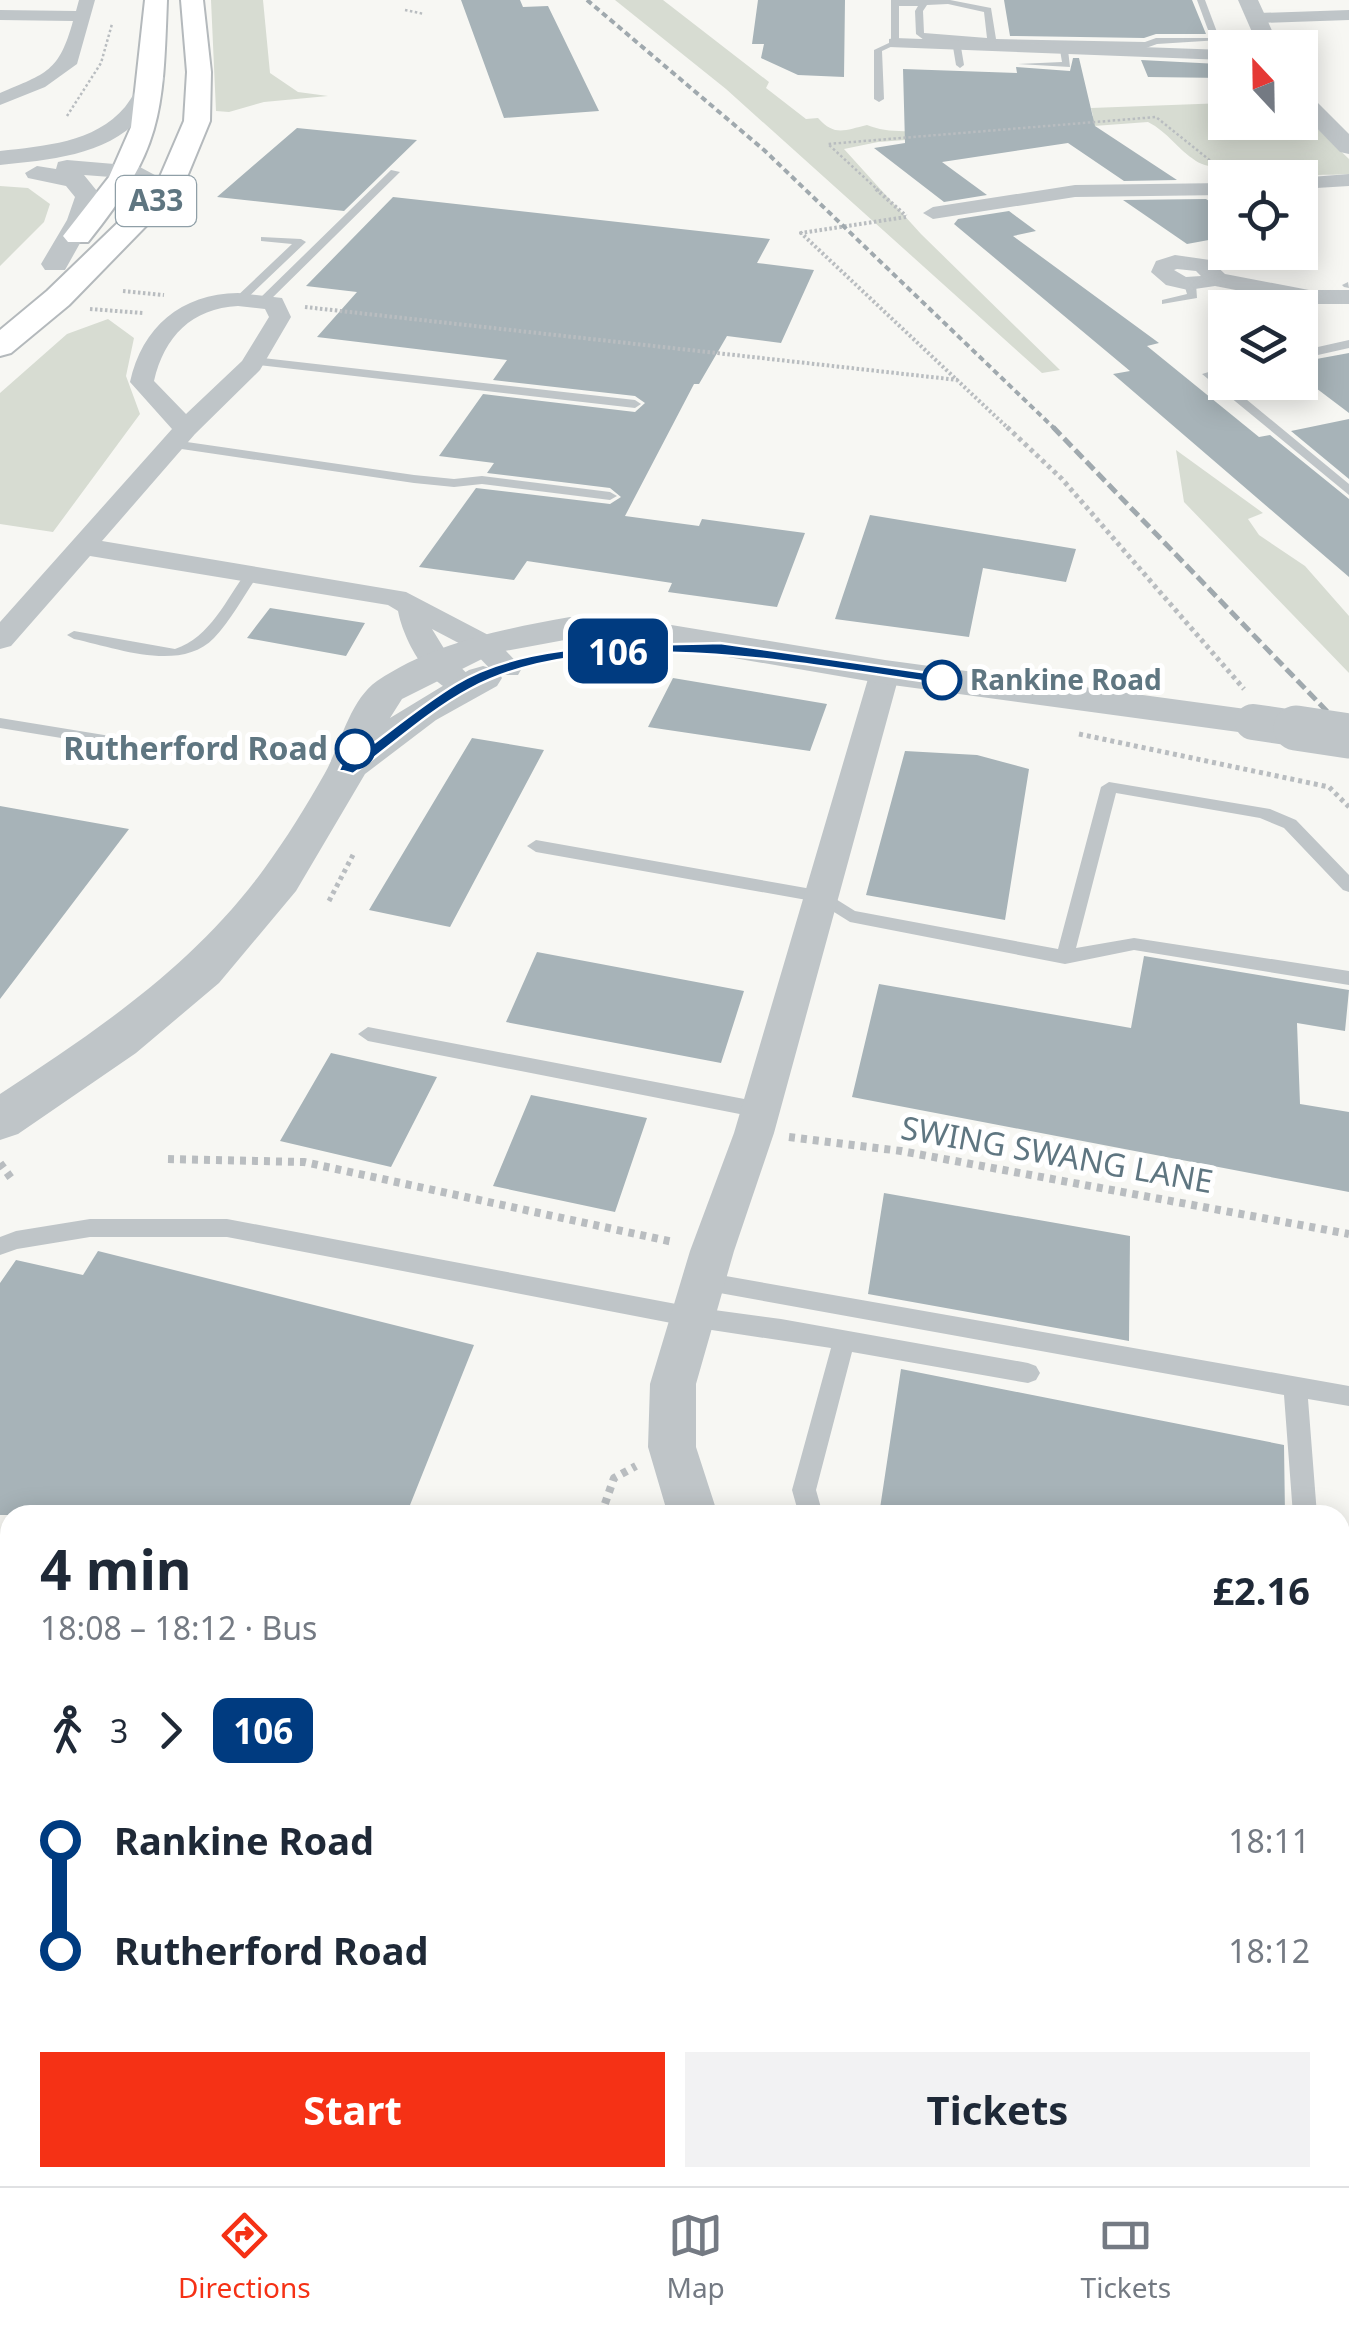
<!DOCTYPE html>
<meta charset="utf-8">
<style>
body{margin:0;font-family:"Noto Sans",sans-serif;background:#f2f2f3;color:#1f2937;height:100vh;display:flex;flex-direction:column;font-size:38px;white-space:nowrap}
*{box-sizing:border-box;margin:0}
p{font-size:32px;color:#747a83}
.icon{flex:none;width:55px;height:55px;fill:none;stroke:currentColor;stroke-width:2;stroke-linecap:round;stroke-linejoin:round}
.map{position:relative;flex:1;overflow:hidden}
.side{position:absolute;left:0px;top:1505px;width:1350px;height:682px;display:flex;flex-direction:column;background:#fff;border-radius:30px 30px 0 0;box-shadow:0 5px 25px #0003}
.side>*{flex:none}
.badge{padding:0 20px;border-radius:15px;font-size:35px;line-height:65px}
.needle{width:65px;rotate:338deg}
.buttons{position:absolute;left:1208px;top:30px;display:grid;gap:20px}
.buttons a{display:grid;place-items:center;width:110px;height:110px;border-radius:0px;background:#fff;box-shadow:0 5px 25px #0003;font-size:50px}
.map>.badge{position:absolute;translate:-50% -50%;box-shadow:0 0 0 5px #fff}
.legs{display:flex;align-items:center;gap:15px;height:110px;padding:0 40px;font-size:32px}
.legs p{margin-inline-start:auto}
.headline{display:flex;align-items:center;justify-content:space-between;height:170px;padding:0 40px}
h1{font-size:55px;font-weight:700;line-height:75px}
.action{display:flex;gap:20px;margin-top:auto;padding:20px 40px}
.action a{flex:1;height:115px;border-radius:0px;background:#f53115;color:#fff;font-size:40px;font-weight:700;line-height:115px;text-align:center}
.action a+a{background:#f2f2f3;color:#1f2937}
ul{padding:0 40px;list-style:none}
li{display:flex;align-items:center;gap:35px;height:110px;font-size:38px}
li i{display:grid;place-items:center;width:15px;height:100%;margin:0 12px;background:currentColor}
li i::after{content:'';width:25px;height:25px;margin:-12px;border:8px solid;border-radius:50%;background:#fff}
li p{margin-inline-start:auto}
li:first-child i{background:linear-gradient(#0000 50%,currentColor 0)}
li:last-child i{background:linear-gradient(currentColor 50%,#0000 0)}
.dock{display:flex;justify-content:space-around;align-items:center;height:140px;border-top:2px solid #e0e1e3;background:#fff;font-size:28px;color:#747a83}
.dock a{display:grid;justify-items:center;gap:5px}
.dock .on{color:#f53115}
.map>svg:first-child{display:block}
</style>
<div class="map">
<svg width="1349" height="2186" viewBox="0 0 1349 2186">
<rect width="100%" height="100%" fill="#f7f7f3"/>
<path fill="#d7dcd2" d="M211,0H263L270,73L298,92L328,96L264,102L229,112L216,111Z
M615,0H663L769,82L766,88L806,119L818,118C835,137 845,130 867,125C908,142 977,119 1022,114C1045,112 1070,115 1093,116L1091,108L1225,103V122H1300V112L1349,159V174C1318,176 1220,176 1196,161C1177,149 1168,132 1148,122L878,142L844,149L921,234L1060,370L1042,373L726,89Z
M0,186L28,188L50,204L44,222L0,266Z
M108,319L134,338L126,376L140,414L53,532L0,524V393L67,334Z
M1176,450L1263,513L1248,519L1259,535L1305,566L1349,616V673L1184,502Z
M0,1795L10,1803V2121L0,2109Z
M57,2178H486L496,2186H64Z"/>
<path fill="#a7b3b8" d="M461,0H520L523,7L548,6L599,111L504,118Z
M758,0H845L844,77L798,75L761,58L764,44H752Z
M1004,0H1192L1206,34H1156L1144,38L1010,36Z
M1073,58H1079L1095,126L1177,180L1124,181L1068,143L942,162L987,195L944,202L874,148L905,143L903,69L1017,73L1016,67L1070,71Z
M1141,60L1219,64L1225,78L1148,77Z
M297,128L417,140L344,211L217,197Z
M393,197L770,239L757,263L814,270L781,343L727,336L699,384H694L625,516L699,526L702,519L805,533L777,607L668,592L672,583L527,561L514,580L419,567L476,488L610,504L621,497L610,488L487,473L494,463L439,456L483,394L635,412L645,403L635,396L493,380L507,360L317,337L357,292L306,286Z
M1206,199L1225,211V237L1187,244L1123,200Z
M1009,211L1036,231L1013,236L1159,343L1147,346L1259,437L1270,435L1349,499V577L1113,374L1130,371L954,224L958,219Z
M1349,353V413L1300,376V362Z
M1349,419V479L1291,431Z
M870,515L1076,549L1066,582L983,568L969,637L835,619Z
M270,608L365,623L346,656L247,638Z
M673,678L827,704L810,751L648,727Z
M472,738L544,750L450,927L369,910Z
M905,751L977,755L1029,769L1005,920L866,895Z
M0,806L129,829L0,999Z
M537,952L744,991L721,1063L506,1022Z
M1144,956L1349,990L1345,1031L1297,1023L1300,1104L1349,1112V1192L852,1097L879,984L1131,1028Z
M331,1053L437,1077L391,1167L280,1141Z
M531,1095L647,1118L615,1212L493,1186Z
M884,1193L1130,1236L1129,1341L868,1294Z
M98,1251L474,1345L406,1515H0V1283L16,1260L83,1275Z
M901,1369L1284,1445L1285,1515H879Z"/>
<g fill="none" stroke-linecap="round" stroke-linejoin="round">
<defs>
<path id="trunk" d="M145,0H167C163,115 162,150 88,242H68L63,236L109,177L131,127Z
M181,0H203L211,72L210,121L182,189L69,305L11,353L0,356V330L47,291L156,186L184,121L187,72Z
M0,2140L10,2144V2178H42L46,2186H0Z"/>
</defs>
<use href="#trunk" stroke="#b4b9bc" stroke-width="4"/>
<path stroke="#b9bdc0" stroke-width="2.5" stroke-dasharray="2.5 2.5" stroke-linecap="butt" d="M405,10L424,14
M67,116L101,63L112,24
M1234,166L1287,170
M879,191L828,144L1156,117L1212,162"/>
<path stroke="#b9bdc0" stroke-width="4" stroke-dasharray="2.5 2.5" stroke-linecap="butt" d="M876,189L906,216
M906,217L801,233L1010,430
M123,291L164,295
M305,307L958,380
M90,309L143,313"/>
<path stroke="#b9bdc0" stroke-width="5" stroke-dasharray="4 4" stroke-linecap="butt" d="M1007,427L1062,479L1244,689
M1079,734L1329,787L1349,807
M329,901L354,853"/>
<path stroke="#b9bdc0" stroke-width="8" stroke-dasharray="6 6" stroke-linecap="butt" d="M789,1137L901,1151L1349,1234
M168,1159L304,1162L673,1242
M0,1163L11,1178
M601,1515L614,1478L636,1466"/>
<path stroke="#b9bdc0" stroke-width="9" stroke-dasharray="8 8" stroke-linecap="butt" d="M542,2178L550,2186"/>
<path fill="#bfc5c8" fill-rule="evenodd" d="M891,0H950L991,8L996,39L1145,42L1156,38H1211L1197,0H1205L1220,40L1157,44L1146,48L924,40L916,34L915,11L918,6H899V43L882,51L884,99L879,102L874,99V50L891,42ZM948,4L984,12L987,38L924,33L923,11L927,5Z
M957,44L961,47L964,65L960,68L956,65L953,47Z
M1064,47L1068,50L1070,67L1018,64L1062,62L1060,50Z
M391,170L400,172L266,304H258V300Z
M261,237L301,239L306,242L242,303H234V299L292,244L261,241Z
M1190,281L1196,284L1197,298L1162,304V300L1187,294L1184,284Z
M1348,282L1349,288L1344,287L1342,285Z
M1349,340V348L1300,359V351Z
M254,357L635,400L641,404L635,408L250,364L248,361Z
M1225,367V375L1218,376L1349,484V495L1202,374Z
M173,440L414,475L454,479L482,476L610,492L617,496L610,500L482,484L454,487L414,483L168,447V441Z
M252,570L259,574C244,595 232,619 214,638C180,673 117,648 74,639L67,635L74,631L175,649C210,638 227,598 247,571Z
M0,718L202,751L210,756L202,761L0,728Z
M1109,782L1270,809L1296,820L1349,875V892L1343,890L1284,828L1260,818L1116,793L1076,948L1134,938L1349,971V985L1134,950L1065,964L850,922L818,902L536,852L527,846L536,840L823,891L855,911L1058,949L1101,787Z
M368,1027L760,1102L767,1104L770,1110L767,1116L760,1118L368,1041L358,1034Z
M90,1219H227L692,1307L781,1319L1028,1363L1036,1366L1040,1373L1036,1380L1028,1383L852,1352L816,1490L823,1515H799L792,1490L831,1348L692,1327L227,1237H90L17,1249L0,1255V1237L16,1231Z
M703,1272L1349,1386V1406L1308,1399L1317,1515H1293L1284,1395L703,1290L695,1288L692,1281L695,1274Z
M728,2178H760L759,2186H727Z"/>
<path fill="#bfc5c8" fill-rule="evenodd" d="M79,0H95L77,64L45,87L0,105V93C47,73 59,72 73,21L0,20V10L76,11Z
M1349,10V20L1259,23L1251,18L1259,13Z
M895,38L1225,50V60L889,47V39Z
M1349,174V186L1300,189L1298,178Z
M1225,183V195L1075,197L933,219L923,213L933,207L1075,185Z
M1175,255L1210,260L1225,274L1309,290H1349V304H1309L1215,286L1188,290L1166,285L1151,272L1156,261ZM1177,269L1196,271L1201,276L1186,277L1174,270Z
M238,293L282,298L291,317L260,370L195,434L102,541L406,592L494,638L522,668L518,675H496L472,650L432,629L448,655L480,686L475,693C436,702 404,643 398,611L388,605L90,556L11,646L0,649V622L172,429L130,382C142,327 181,294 238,293ZM238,306L265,309L269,317L242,361L186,414L154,381C164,337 192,308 238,306Z
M885,663L896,665L900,672L774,1133L734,1251L696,1384V1447L718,1515H668L648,1447L650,1384L690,1251L734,1133L870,672L874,665Z
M1340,1770L1349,1772V1828L1340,1826Z"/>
<path fill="#bfc5c8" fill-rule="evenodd" d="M1238,0H1258L1280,48H1259Z
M154,71L165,78C157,91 150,106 140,118C106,156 47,160 0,165V151C43,146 95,143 125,107C133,97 139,84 146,73Z
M1300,91L1308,93L1349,134V154L1340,152L1300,111Z
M67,160L138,166L181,189L168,197L124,178L84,175L101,196L93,220L65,270H45L41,264L67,220L75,197L66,186L28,178L25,173L37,166L56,169L58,162Z
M570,617L641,620L885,660L1253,710L1267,713L1273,722L1267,731L1253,734L885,684L641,642L570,639L494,653L402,699L390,718L469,670L483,666L497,670L502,678L497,686L436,720L365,774L296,891L219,983L136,1053L18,1134L0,1140V1094C98,1030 194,965 264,869C286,839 307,805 325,773C341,744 349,701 377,681C435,642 503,629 570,617Z"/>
<use href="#trunk" fill="#fff" fill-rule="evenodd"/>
<path stroke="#a0a9ae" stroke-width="4" stroke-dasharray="6 4" stroke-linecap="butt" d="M587,0L764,150L1056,430"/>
<path stroke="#a0a9ae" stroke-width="5" stroke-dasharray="11 5" stroke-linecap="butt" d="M1053,427L1346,731"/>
<path stroke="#a0a9ae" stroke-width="6" stroke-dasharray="14 6" stroke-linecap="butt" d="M1344,728L1349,734"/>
<path stroke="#bfc5c8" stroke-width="36" d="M1253,722L1314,731"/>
<path stroke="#bfc5c8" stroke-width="45" d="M1296,728L1349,736"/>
</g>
<path fill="#003b80" stroke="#fff" stroke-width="2.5" d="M720,643L942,675L950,680L942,684C807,665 595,621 470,689C429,711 391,746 353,774L339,770L350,745H361L362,752C393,729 423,704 456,684C528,640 638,646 720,643Z"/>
<g fill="#fff" stroke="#003b80" stroke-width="5">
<circle cx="942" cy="680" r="18"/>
<circle cx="355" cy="749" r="18"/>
</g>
<g text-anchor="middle" stroke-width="10" stroke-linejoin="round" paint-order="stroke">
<g font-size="28" font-weight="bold" fill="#5f7681" stroke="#fff" text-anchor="start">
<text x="970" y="690">Rankine Road</text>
</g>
<rect fill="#fff" stroke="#8f9fa7" stroke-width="2.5" x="116" y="176" width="80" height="50" rx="8"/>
<g font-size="30" font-weight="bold" fill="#5f7681">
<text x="156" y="211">A33</text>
</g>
<g font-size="32" font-weight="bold" fill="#5f7681" stroke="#fff" text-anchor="end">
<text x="328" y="760">Rutherford Road</text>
</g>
<g font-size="32" fill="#5f7681" stroke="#fff">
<text transform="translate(1057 1155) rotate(10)" y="11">SWING SWANG LANE</text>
</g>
</g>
</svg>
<div class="buttons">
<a><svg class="needle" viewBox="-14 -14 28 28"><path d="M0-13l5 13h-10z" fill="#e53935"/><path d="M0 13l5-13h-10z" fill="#747a83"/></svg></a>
<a><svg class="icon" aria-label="locate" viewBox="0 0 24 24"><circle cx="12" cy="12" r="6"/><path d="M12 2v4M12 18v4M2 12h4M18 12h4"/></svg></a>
<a><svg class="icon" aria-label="layers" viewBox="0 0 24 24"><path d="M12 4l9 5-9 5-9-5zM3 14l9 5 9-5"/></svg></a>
</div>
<b class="badge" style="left:618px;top:651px;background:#003b80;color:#fff">106</b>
<section class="side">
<div class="headline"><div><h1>4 min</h1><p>18:08 – 18:12 · Bus</p></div><b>£2.16</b></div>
<div class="legs"><svg class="icon" aria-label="walk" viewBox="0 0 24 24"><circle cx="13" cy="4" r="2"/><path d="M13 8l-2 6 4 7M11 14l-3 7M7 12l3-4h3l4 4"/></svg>3<svg class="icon" aria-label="forward" viewBox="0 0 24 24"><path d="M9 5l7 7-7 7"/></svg><b class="badge" style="background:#003b80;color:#fff">106</b></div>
<ul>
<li><i style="color:#003b80"></i><b>Rankine Road</b><p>18:11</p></li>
<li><i style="color:#003b80"></i><b>Rutherford Road</b><p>18:12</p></li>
</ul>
<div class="action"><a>Start</a><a>Tickets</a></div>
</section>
</div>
<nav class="dock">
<a class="on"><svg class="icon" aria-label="directions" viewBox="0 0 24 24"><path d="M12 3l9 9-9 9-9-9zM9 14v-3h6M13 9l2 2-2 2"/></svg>Directions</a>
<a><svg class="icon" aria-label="map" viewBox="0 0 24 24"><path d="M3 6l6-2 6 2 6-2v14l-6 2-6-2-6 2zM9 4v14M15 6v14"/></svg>Map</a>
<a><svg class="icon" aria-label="tickets" viewBox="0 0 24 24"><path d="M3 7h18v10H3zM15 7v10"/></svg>Tickets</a>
</nav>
